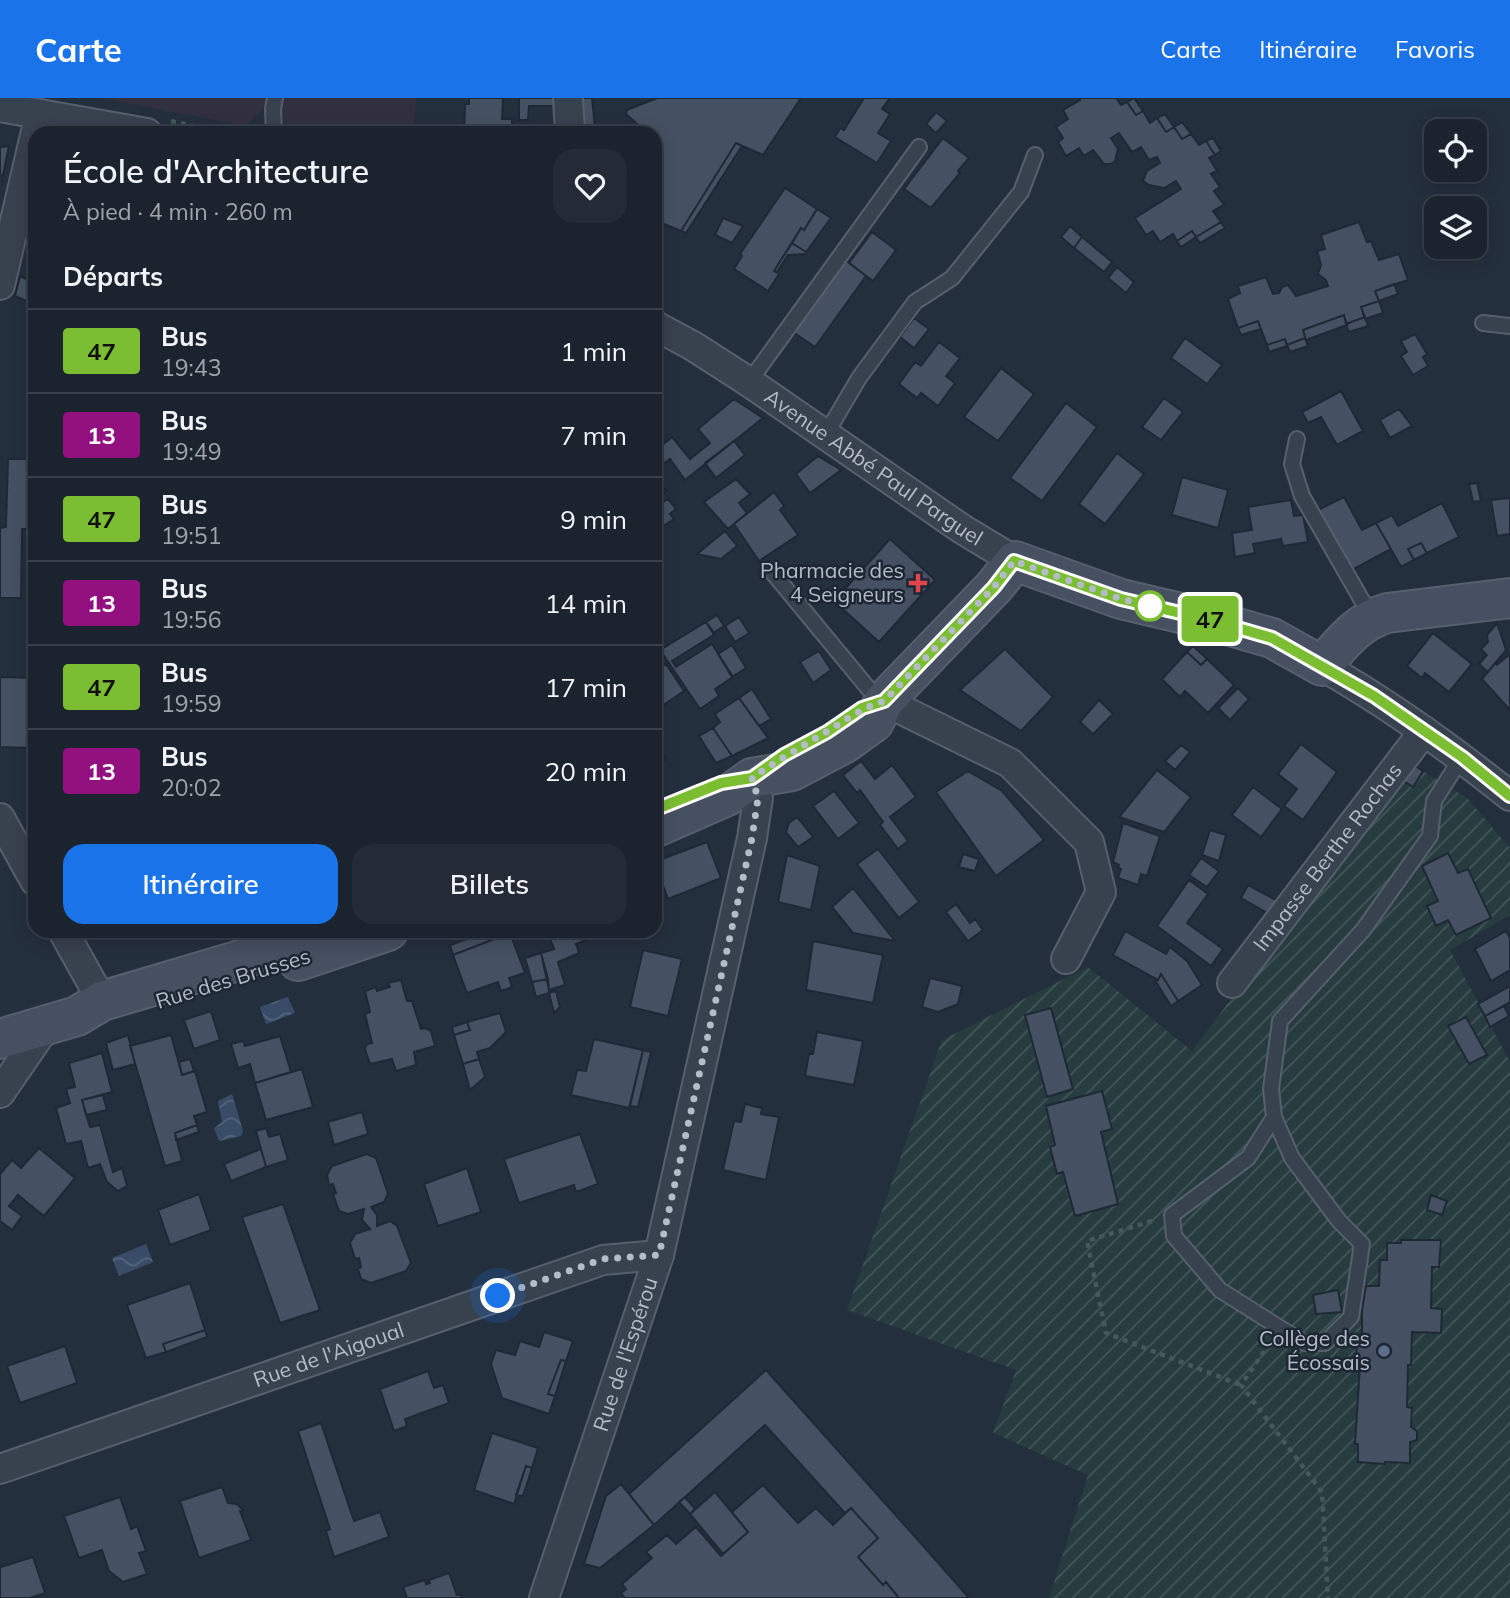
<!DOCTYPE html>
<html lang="fr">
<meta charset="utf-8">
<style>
body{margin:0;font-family:Mulish,sans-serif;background:#242b36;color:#f1f3f6;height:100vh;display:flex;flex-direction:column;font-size:26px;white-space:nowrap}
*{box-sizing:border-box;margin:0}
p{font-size:23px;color:#a0a4aa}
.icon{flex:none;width:38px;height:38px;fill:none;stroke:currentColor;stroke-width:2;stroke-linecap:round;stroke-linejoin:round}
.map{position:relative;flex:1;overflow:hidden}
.sheet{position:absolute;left:28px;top:28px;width:634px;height:812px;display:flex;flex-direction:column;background:#1b232e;border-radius:21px;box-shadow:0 4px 18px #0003,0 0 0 2px #39404a}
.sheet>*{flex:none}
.badge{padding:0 14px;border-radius:5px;font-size:24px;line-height:46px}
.fabs{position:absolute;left:1424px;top:21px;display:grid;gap:14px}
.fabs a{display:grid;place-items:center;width:63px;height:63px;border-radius:14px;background:#1b232e;box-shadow:0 4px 18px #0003,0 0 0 2px #39404a;font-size:35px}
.you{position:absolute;width:35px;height:35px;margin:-18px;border:5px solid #fff;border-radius:50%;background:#1a73e8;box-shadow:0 0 0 10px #1a73e833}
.map>.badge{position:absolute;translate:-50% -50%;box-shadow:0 0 0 4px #fff}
h2{padding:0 35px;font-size:26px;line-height:63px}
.round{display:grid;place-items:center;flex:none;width:74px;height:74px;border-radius:21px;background:#242b36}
.overview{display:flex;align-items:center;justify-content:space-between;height:119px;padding:0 35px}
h1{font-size:33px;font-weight:600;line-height:52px}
.primary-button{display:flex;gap:14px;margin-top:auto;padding:14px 35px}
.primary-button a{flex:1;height:80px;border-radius:21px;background:#1a73e8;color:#fff;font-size:28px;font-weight:600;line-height:80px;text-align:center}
.primary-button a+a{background:#242b36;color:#f1f3f6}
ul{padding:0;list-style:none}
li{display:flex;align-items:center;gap:21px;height:84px;padding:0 35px;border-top:2px solid #39404a}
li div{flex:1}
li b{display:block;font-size:26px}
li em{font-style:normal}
li .badge{min-width:77px;font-weight:700;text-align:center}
header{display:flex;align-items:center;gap:42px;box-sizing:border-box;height:98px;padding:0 35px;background:#1a73e8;color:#fff}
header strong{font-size:33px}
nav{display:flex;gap:38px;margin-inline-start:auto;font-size:24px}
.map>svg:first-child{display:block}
</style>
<header>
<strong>Carte</strong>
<nav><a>Carte</a><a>Itinéraire</a><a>Favoris</a></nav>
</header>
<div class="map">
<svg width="1510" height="1500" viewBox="0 0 1510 1500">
<defs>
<pattern id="garden-furrows" width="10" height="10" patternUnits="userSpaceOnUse" patternTransform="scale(1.75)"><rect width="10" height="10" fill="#263c3f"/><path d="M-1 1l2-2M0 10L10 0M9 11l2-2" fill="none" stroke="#435659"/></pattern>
<pattern id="water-waves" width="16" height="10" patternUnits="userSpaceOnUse" patternTransform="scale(1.75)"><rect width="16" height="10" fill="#394c67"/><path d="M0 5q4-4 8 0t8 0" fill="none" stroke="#53647b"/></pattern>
</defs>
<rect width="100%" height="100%" fill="#242f3e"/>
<path fill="#32303f" d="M101,0H416L414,35H289L280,13L264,9L245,28Z"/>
<path fill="url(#garden-furrows)" d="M1423,673L1467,700L1510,750V817L1450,852L1510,964V1500H1049L1088,1377L993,1335L1016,1272L847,1212L942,942L1088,869L1192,953L1398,679L1413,689Z"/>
<path fill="url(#water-waves)" d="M288,899L295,915L266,926L260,909Z
M232,996L243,1033L241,1038L219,1043L214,1030L222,1024L218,1003Z
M146,1146L153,1164L119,1178L112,1160Z"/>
<path fill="#455162" stroke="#1f2835" stroke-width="2" d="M469,0H503L502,21H512V35H464L465,6H469Z
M519,0H559V8H529L528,22H519Z
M574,0H592L595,30L578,34Z
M657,0H801L763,57L736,45L681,133L654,122V35H637L638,27L626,16L627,12Z
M864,0H890L882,11L890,16L878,35L891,43L877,65L835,39L840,30L844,32Z
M1079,0H1116L1121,7L1127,4L1136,17L1143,13L1150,25L1157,20L1166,34L1174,29L1182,41L1191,36L1199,47L1206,43L1215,57L1209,60L1217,73L1211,76L1220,89L1214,93L1224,107L1213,113L1221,124L1196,139L1192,133L1177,143L1173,136L1160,144L1153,133L1146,137L1135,120L1181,91L1176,83L1164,90L1149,87L1143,83L1147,73L1160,65L1157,59L1149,62L1141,49L1132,54L1119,35L1111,40L1118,51L1115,63L1111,66H1104L1093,52L1084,58L1079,50L1066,58L1058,44L1063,40L1056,29L1068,21L1063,12L1080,2Z
M1134,0L1143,13L1136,17L1127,4Z
M936,14L947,23L936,35L926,26Z
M1165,16L1174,29L1166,34L1157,20Z
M1182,24L1191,36L1182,41L1174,29Z
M943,40L969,60L958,73L960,75L931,110L904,91Z
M1213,40L1221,53L1215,57L1206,43Z
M736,45L742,48L686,135L681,133Z
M9,48L3,77L0,78V49Z
M785,90L817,111L804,132L801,130L774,173L779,176L768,193L734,171L742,158L740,156Z
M817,111L831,120L806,154L792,145L801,130L804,132Z
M723,120L743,128L732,145L715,137Z
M1221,124L1225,130L1200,145L1196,139Z
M1359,124L1367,144L1371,143L1379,162L1399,156L1408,182L1375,193L1379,203L1361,209L1365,219L1346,226L1344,217L1303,232L1305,240L1287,247L1285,241L1267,247L1258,223L1238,230L1228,201L1240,195L1238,188L1266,179L1273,196L1279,195L1282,189L1288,187L1296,198L1328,188L1326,182L1318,176L1321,167L1317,153L1325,151L1321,137Z
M1070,128L1082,139L1074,150L1061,139Z
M1192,133L1196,139L1181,149L1177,143Z
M872,134L896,152L873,183L849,165Z
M1082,139L1112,164L1104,174L1074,150Z
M792,145L806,154L805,156L788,157L777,174L774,173Z
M843,160L866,178L815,249L790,232Z
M1117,169L1134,184L1126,195L1108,180Z
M20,178L35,185V207L15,198Z
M1394,186L1398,196L1379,203L1375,193Z
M1379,203L1383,215L1365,221L1361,209Z
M1344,217L1347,227L1306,242L1303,232Z
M1365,219L1368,228L1349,234L1346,226Z
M914,220L929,231L914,250L900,239Z
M1258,223L1261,231L1241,237L1238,230Z
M1415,236L1427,256L1423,259L1428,268L1413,277L1401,258L1407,254L1401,243Z
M1185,240L1222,267L1207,286L1171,260Z
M1305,240L1308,248L1290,254L1287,247Z
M1285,241L1287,248L1269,254L1267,247Z
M939,244L960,260L946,278L955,285L938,308L921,295L917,300L899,286L915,264L921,268Z
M1001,270L1034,296L998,343L964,319Z
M1341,293L1363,333L1337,347L1321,319L1308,325L1302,314Z
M1164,300L1183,314L1161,342L1142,329Z
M734,301L763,320L685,382L670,361L654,373V344L657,342L661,348L672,339L690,361L710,345L698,331Z
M1066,305L1097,329L1042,403L1010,380Z
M1399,311L1412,328L1390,340L1380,322Z
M734,343L745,357L716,380L705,365Z
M1117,355L1144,376L1105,426L1079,406Z
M818,358L841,372L810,395L796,376Z
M8,361H35V431H22L21,500H0V430L6,429Z
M654,376L666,393L654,402Z
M1182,379L1228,392L1218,430L1172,417Z
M736,381L750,396L739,405L747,415L728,431L704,404Z
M1477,385L1481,403L1473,404L1469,386Z
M774,394L784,408L780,412L798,437L759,463L734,426Z
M1344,399L1362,432L1376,425L1391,451L1352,472L1318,412Z
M1510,400V436L1497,438L1491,402Z
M668,401L676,411L670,416L674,421L654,434V410Z
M1291,402L1294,418L1303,417L1308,444L1283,448L1281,441L1253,446L1255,455L1235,459L1232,435L1252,432L1248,409Z
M1442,405L1459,439L1427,455L1421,445L1408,451L1414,462L1401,469L1376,425L1392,417L1398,428Z
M725,433L737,448L721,461L697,456Z
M890,441L935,482L879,544L834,503Z
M1421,445L1427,455L1414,462L1408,451Z
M717,517L724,528L713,535L706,524Z
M739,519L749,535L735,544L725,528Z
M706,524L715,536L672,563L676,569L712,546L733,579L715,591L719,598L700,611L660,552Z
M1497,525L1506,552L1488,574L1479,566L1487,557L1481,551L1488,544L1487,537Z
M1433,535L1472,566L1449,594L1425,575L1422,580L1407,568Z
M732,547L746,570L732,579L718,556Z
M1193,548L1207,561L1201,567L1187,554Z
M1005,551L1053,599L1021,633L960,592Z
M819,553L831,572L813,585L800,564Z
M1187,554L1201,567L1207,561L1234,587L1208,615L1185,593L1180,599L1162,581Z
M1510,556V612L1482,581L1495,565L1497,567Z
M666,566L684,593L659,610L654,604V574Z
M0,579L35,580V719H30L29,650L0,649Z
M1238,590L1249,601L1230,622L1218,610Z
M752,591L771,621L759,628L739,600Z
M739,600L768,640L732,658L713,630L720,624L715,616Z
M1099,602L1113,616L1093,636L1080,624Z
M713,630L732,658L716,665L699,638Z
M654,643L666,661L654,668Z
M1301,646L1337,674L1303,722L1284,708L1297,691L1278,676Z
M1181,647L1190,654L1175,672L1165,663Z
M861,663L875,681L892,667L916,699L890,719L908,743L898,751L880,727L883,724L860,692L857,695L843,677Z
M1408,663L1423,673L1413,689L1398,679Z
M1157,672L1191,699L1164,734L1119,719Z
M968,673L1002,693L1044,742L996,778L936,694Z
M1253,689L1282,711L1261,739L1232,717Z
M834,693L859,725L838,741L813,708Z
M797,719L813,739L798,749L786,734L789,725Z
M1123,725L1160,738L1147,778L1141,776L1138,787L1118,780L1121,771L1118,770L1119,767L1113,764Z
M1210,732L1226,737L1219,763L1202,757Z
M707,744L721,780L668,801L654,764Z
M878,751L919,804L899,820L857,766Z
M1448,755L1458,775L1468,771L1491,820L1456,837L1448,822L1436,828L1427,808L1438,803L1422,768Z
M963,756L979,761L975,773L959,769Z
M787,757L820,768L811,812L778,804Z
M1201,760L1219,773L1207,789L1189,777Z
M1189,782L1208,796L1187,825L1223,851L1211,868L1157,828Z
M1248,787L1276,802L1269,816L1241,800Z
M853,790L895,843L853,835L832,809Z
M956,806L970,825L975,821L983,832L968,843L946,814Z
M489,833H510V835L453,857L450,847Z
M547,833H590L592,839L576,846L579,855L558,864L565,887L549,892L541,855L554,851Z
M1125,833L1166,856L1170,849L1187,863L1202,887L1178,903L1161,876L1158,882L1113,857Z
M1506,833L1510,840V872L1491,883L1475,851Z
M510,835L525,875L509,880L512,889L501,893L498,884L467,895L453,857Z
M813,843L883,857L873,905L806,892Z
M643,852L682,861L668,918L630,909Z
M541,855L548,881L532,884L525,860Z
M1161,876L1178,903L1171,908L1153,879L1158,882Z
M930,880L962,888L958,906L938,914L922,909Z
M548,881L549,895L536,899L532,884Z
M401,882L407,903H412L421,931L425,930L431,933L435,948L414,954L416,967L396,973L392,961L370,966L365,951L367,946L372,945L365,916L370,914L365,893L376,889L377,893L390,889L388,885Z
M1510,888V904L1485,918L1478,906Z
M556,893L560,909L554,915L549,895Z
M1504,908L1509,918L1490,929L1485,918Z
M1051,910L1073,991L1047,999L1025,917Z
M211,913L220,942L194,951L184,922Z
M500,915L506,934L490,950L477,954L479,961L463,966L454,937L470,932L467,924Z
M1466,919L1487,957L1469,966L1448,928Z
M467,924L470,932L454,937L452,929Z
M817,934L863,943L854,987L805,978L809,956H813Z
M128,937L135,966L113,972L106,945Z
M171,937L182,977L195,973L207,1014L194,1018L197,1027L175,1035L182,1063L165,1068L130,948Z
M280,938L291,974L255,985L250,966L238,970L231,946L243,943L245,948Z
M594,941L643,952L629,1010L571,997L577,972L586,973Z
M643,952L651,954L638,1009L630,1008Z
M102,955L112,994L82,1002L90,1029L100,1027L113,1074L122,1070L127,1088L118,1093L107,1084L100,1066L88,1070L81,1043L66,1046L56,1010L70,1005L66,991L75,989L69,965Z
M190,961L194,973L182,977L179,964Z
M479,961L485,979L470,992L463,966Z
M302,971L313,1009L266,1022L255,985Z
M1102,993L1112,1031L1101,1034L1118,1106L1075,1118L1063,1074L1057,1076L1050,1049L1055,1047L1046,1008Z
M103,997L107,1012L86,1017L82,1002Z
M745,1006L762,1010L761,1016L779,1019L766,1082L723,1072L734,1023L741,1024Z
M362,1014L368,1036L334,1047L328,1024Z
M197,1027L199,1034L176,1042L175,1035Z
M266,1030L269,1039L280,1036L288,1062L266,1069L256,1033Z
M580,1036L598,1086L576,1094L574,1087L519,1105L504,1061Z
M39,1050L75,1080L44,1118L18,1097L9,1108L22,1118L12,1132L0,1123V1076L12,1062L21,1070Z
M261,1051L266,1069L231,1083L224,1066Z
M367,1056L376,1060L388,1096L384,1104L371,1109L377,1117V1128L390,1123L397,1128L411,1165L406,1173L371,1185L361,1181L358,1171L361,1169L359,1160L355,1161L350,1145L355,1136L370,1131L362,1122L364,1111L348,1116L339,1113L333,1096L336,1095L333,1086L329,1087L327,1077L332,1068Z
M467,1070L481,1114L438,1128L424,1086Z
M199,1096L211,1132L170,1147L158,1112Z
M1431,1097L1447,1103L1442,1117L1427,1112Z
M283,1106L320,1212L280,1225L242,1119Z
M1401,1142H1441L1439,1169H1432L1431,1210L1442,1211L1441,1235L1412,1234L1411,1267H1408L1407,1309L1412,1310L1411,1329L1417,1333V1342L1410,1344V1365L1385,1364V1366L1358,1364V1346H1355L1360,1267H1356L1357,1239H1362V1212L1366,1188H1379L1380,1162H1387V1145H1401Z
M190,1185L205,1232L163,1246L166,1254L146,1260L127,1207Z
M1338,1192L1342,1214L1316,1216L1313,1197Z
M205,1232L207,1239L166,1254L163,1246Z
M544,1234L573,1243L566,1263L561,1262L548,1296L555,1298L549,1316L502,1300L491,1266L496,1252L515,1257L520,1243L539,1249Z
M65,1248L77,1285L20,1305L7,1268Z
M561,1262L566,1263L555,1298L548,1296Z
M766,1272L925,1450L969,1500H899L886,1484L883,1487L858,1459L878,1440L851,1410L845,1415L765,1327L654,1427L629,1396Z
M428,1273L434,1290L443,1287L449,1305L405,1321L407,1328L394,1333L380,1291Z
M321,1325L354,1423L380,1414L389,1439L334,1459L326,1433L330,1431L298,1333Z
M492,1335L538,1350L532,1370L526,1368L514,1406L474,1392Z
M526,1368L532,1370L523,1398L516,1397Z
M621,1386L654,1427L600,1470L584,1466L606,1398Z
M763,1387L798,1425L816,1410L833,1427L851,1410L878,1440L858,1459L883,1487L886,1484L899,1500H625L621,1495L626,1491L622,1486L652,1460L646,1454L667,1437L676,1446L696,1429L721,1458L748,1434L732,1414Z
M222,1389L228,1405L237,1406L243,1412L240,1413L251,1442L199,1460L180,1403Z
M715,1394L748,1434L723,1456L690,1416Z
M120,1399L131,1431L137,1428L146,1453L139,1455L147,1476L123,1484L109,1473L102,1452L79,1460L64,1418Z
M685,1399L695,1411L690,1416L679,1404Z
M33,1459L45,1495L30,1500H0V1467L1,1469Z
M449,1475L457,1497L460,1496L462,1500H407L403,1489L425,1482L426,1486L430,1485L429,1482Z"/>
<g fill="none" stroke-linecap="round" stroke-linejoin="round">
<defs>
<path id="lane" d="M274,35L273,11L275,0
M1483,225L1510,228
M749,284L919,49
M826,336L859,280L915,204L952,180L1021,94L1035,57
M1297,341L1292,366L1302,398L1371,518
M773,475L868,590L884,603
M1274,1019L1248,1060L1172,1117L1174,1138L1220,1192L1304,1245H1325L1351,1219L1362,1146L1339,1123L1292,1060L1274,1019L1271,991L1280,923L1363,832L1430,738L1434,703L1462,659"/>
<g id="street">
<path d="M568,0L570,35"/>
<path d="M0,9L147,35"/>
<path d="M0,187L40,16"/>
<path id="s1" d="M654,227L693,248L749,284L962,431L1015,463"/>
<path d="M1322,568C1389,606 1450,650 1510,698"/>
<path d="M884,603L1010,665L1089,744L1101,794L1066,861"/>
<path d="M0,720L35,783"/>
<path d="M63,833L102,903"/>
<path id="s2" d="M1232,885L1424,633"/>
<path d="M0,995L46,928"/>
<path id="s3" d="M0,1371L603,1162L659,1157"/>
<path id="s4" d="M544,1500L659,1157L752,740L758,700L752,680"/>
</g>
<path id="secondary" d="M654,730L727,698L752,680L792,673L845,645L874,624L884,603L994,489L1015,463L1121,501L1210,522L1272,540L1322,568C1342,545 1357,524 1387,515L1510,500
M298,863L388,833
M0,941L77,918L102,903L234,864L326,833"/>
</defs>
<use href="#lane" stroke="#565f6c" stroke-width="18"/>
<use href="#street" stroke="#565f6c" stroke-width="32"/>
<use href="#secondary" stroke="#565f6c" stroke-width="42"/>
<path stroke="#44595c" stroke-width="4.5" stroke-dasharray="5 5" stroke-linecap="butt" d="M171,23L225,35
M1152,1123L1087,1143L1106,1235L1241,1287
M1270,1245L1241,1287L1322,1394L1328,1500"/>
<use href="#lane" stroke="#38414e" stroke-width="14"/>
<use href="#street" stroke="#38414e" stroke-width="28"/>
<use href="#secondary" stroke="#465061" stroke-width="38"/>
</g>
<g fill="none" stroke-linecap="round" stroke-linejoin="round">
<defs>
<path id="line" d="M654,712L721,685L752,680L784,657L827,634L862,610L884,603L994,489L1014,463L1121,501L1210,522L1272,540L1374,598L1462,659L1510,698"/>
</defs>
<use href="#line" stroke="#fff" stroke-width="16"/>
<use href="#line" stroke="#7bbe31" stroke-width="10"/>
<path stroke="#b4bcc9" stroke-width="7" stroke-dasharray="0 12.6" d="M498,1198L603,1161L659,1157L752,740L758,700L752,680C776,663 801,649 826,634C846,622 862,610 884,603L994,489L1014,463L1121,501L1152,508H1150"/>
</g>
<path fill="#e0444e" stroke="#1d2633" stroke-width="2.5" d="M914.5 474.5h7v7h7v7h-7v7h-7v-7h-7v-7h7z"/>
<circle fill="#fff" stroke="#7bbe31" stroke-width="3.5" cx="1150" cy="508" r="14"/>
<circle fill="#5c6f8a" stroke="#1d2633" stroke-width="2.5" cx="1384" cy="1253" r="7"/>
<g text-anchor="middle" stroke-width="5" stroke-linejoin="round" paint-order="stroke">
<g font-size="21" fill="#b4bcc9" stroke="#1d2633">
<text dy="7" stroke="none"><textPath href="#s1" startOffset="262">Avenue Abbé Paul Parguel</textPath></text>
<text dy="7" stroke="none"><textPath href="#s2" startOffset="158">Impasse Berthe Rochas</textPath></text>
<text transform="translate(233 881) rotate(-17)" y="7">Rue des Brusses</text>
<text dy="7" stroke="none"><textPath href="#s4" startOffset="257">Rue de l'Espérou</textPath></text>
<text dy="7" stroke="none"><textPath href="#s3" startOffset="348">Rue de l'Aigoual</textPath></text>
</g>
<g font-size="21" fill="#b4bcc9" stroke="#1d2633" text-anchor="end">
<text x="904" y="480">Pharmacie des<tspan x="904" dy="24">4 Seigneurs</tspan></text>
<text x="1370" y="1248">Collège des<tspan x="1370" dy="24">Écossais</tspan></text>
</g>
</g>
</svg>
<div class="fabs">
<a><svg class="icon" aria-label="locate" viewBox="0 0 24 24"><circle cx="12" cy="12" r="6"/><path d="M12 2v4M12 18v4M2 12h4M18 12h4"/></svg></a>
<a><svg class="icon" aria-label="layers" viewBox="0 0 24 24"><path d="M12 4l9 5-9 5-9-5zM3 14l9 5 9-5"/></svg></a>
</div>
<div class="you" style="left:498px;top:1198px"></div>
<b class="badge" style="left:1210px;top:521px;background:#7bbe31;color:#111">47</b>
<section class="sheet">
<div class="overview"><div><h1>École d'Architecture</h1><p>À pied · 4 min · 260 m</p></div><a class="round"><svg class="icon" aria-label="heart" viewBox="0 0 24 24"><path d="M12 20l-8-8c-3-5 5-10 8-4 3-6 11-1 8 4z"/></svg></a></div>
<h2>Départs</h2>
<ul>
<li><span class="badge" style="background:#7bbe31;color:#111">47</span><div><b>Bus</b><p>19:43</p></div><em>1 min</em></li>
<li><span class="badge" style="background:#93117e;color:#fff">13</span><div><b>Bus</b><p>19:49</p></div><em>7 min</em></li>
<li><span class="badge" style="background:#7bbe31;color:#111">47</span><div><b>Bus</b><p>19:51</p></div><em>9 min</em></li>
<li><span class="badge" style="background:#93117e;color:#fff">13</span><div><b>Bus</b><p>19:56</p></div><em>14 min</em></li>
<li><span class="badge" style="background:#7bbe31;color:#111">47</span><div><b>Bus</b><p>19:59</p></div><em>17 min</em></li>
<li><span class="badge" style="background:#93117e;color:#fff">13</span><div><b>Bus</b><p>20:02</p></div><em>20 min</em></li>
</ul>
<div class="primary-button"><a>Itinéraire</a><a>Billets</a></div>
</section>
</div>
